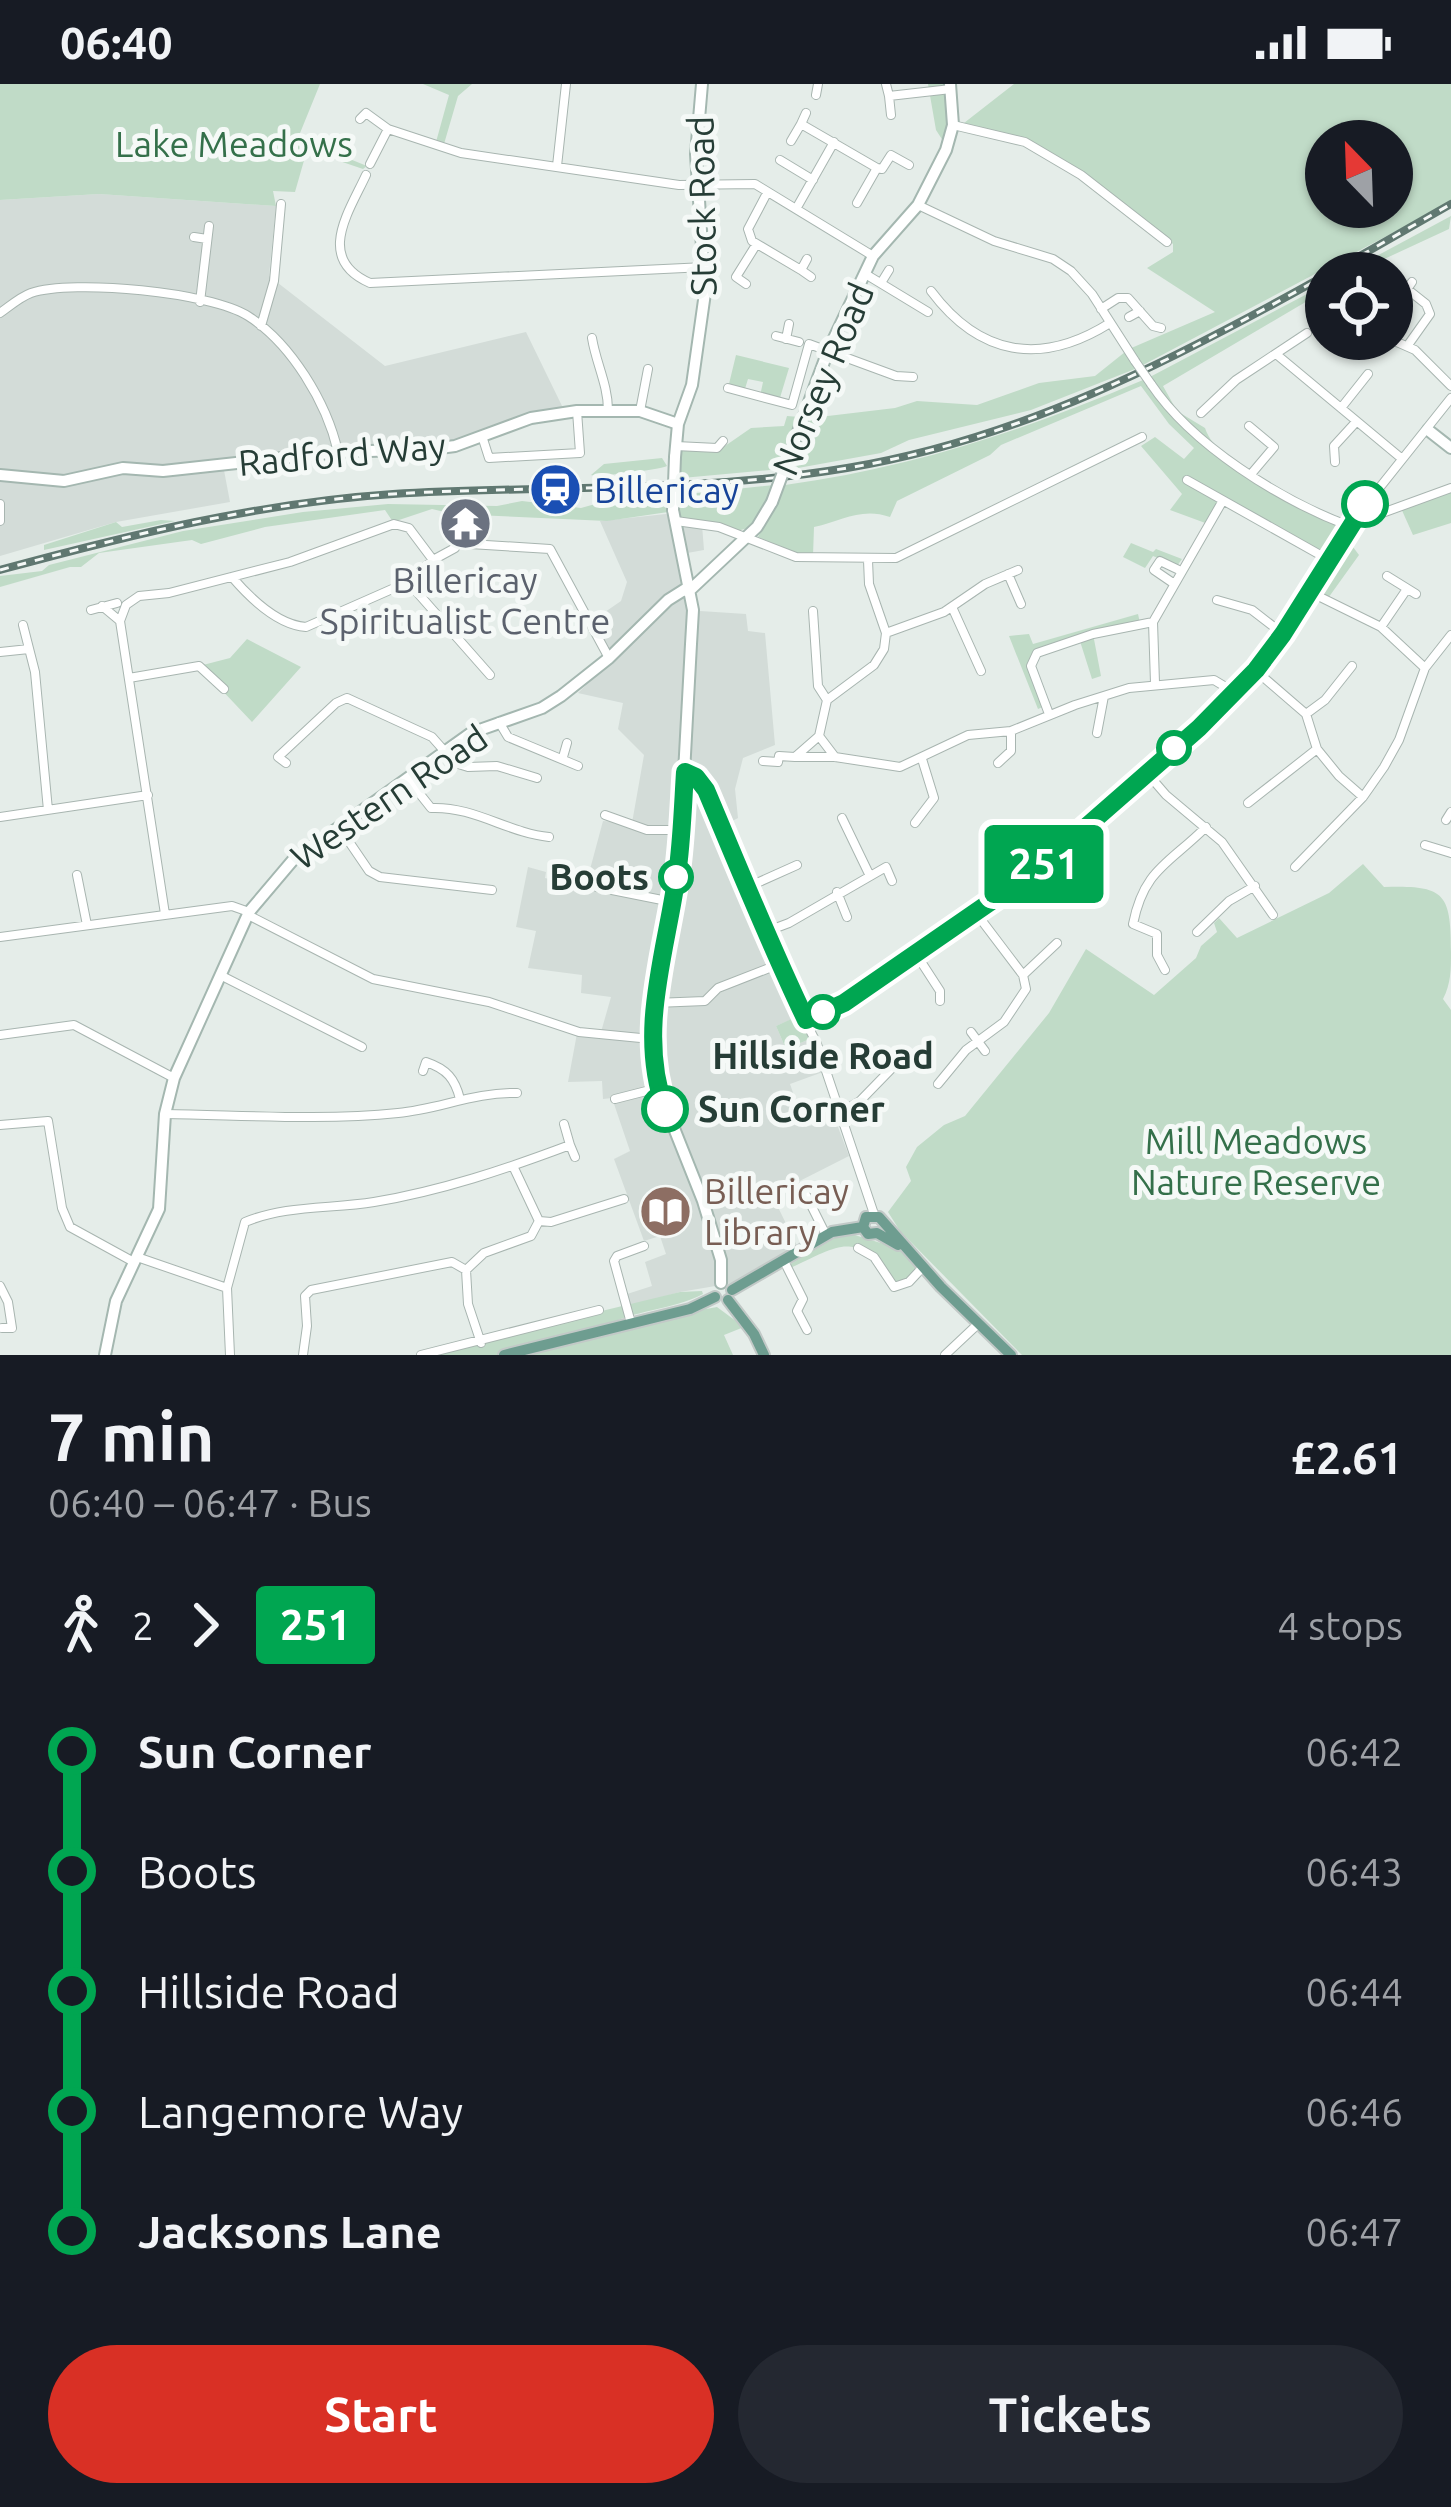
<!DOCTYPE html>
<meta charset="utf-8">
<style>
body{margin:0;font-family:Ubuntu,sans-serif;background:#242831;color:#f1f3f6;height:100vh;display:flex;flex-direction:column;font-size:45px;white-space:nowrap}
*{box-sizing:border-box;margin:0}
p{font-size:39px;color:#9ea1a6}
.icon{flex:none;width:66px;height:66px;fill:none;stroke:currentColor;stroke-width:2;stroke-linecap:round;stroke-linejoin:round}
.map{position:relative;height:1271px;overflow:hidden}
.drawer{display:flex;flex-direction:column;background:#171b24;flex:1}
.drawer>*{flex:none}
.badge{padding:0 24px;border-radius:9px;font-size:42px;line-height:78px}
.needle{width:78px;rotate:337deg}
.controls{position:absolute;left:1305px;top:36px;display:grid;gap:24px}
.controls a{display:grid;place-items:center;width:108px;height:108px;border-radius:50%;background:#171b24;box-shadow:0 3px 9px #0004;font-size:60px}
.map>.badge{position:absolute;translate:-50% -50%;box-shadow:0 0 0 6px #fff}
.legs{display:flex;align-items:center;gap:18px;height:132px;padding:0 48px;font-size:39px}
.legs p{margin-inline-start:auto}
.headline{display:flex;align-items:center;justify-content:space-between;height:204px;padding:0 48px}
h1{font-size:66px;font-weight:600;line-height:90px}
.cta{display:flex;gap:24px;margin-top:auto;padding:24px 48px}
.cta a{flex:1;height:138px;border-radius:72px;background:#d93025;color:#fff;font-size:48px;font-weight:600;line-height:138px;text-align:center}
.cta a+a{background:#242831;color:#f1f3f6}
ul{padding:0 48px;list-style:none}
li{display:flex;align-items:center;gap:42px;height:120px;font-size:45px}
li i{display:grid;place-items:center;width:18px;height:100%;margin:0 15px;background:currentColor}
li i::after{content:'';width:30px;height:30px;margin:-15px;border:9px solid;border-radius:50%;background:#171b24}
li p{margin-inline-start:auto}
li:first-child i{background:linear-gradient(#0000 50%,currentColor 0)}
li:last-child i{background:linear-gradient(currentColor 50%,#0000 0)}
.status{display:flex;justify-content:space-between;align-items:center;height:84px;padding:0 60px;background:#171b24;direction:ltr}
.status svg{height:33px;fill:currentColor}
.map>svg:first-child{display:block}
</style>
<div class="status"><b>06:40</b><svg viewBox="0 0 49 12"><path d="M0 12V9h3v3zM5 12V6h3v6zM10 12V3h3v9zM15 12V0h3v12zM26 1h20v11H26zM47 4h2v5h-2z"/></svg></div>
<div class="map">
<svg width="1451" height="1271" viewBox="0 0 1451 1271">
<rect width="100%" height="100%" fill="#e5ede9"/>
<path fill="#d3dcd8" d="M99,110L276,122L269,192L385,282L526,248L563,324L484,350L441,359L223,381L230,418L116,438L0,472V116Z
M666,430L702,441L704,466L676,471L683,507L700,527L746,530L748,547L765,549L775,661L743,674L735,705L738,734L721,743L808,928L776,942L786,965L810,955L823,988L790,1000L805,1043L813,1041L809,1031L830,1022L849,1072L772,1111L798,1164L739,1198L680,1208L627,1223L624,1211L652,1202L645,1178L666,1170L660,1152L644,1157L614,1075L630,1067L612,1014L603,1015L602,997L568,998L578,944L601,948L611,913L581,909L582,891L528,884L536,847L516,843L528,783L546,788L545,794L585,804L603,737L632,739L644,671L618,645L623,619L578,609L613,575L592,537L621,517L627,498L600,437Z"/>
<path fill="#c0dbc7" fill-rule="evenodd" d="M0,0H320L298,54L367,82L363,85L307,66L295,108L273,107L276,122L99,110L0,116Z
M423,0H472L458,12L444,60L436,58L449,11Z
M928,0H950L947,63L936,46Z
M1014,0H1451V118L1143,281L1129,265L1215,228L1147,184L1173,168V160L1148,138L1019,53L964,39ZM1326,57H1392V123H1326Z
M1451,132L1449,145L1354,189H1345Z
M1326,200V206L1163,302L1177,327L1205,344C1218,385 1310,424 1349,442L1344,451L1359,471L1326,517L1312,509L1330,477L1222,418L1208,440L1170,426L1182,410L1141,362L1155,353L1184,375L1194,364L1169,340L1141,302L1001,361L990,371L897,417L890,433C861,423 842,437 814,443L813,472L800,471L758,453L785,401C914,383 1023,347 1143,296L1153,308L1148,294Z
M1125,268L1135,285L1031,326L909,356L881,369L798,384L794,379L811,334L895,324L917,317L977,321L1039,299L1095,292Z
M736,271L789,284L779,317L760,312L763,298L748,295L744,308L728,304Z
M787,332L799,333L781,385L682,394L677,387L681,363L725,362L751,344L784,342Z
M662,374L667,382C658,386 599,393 591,391L604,380Z
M774,401L756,442L733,448L676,433L679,411Z
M1451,404V439L1413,451L1400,422Z
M657,411L669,421L668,428L607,437L453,430L432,425L393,438L385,426L265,443L201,460L192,456L99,469L81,483H70L0,503V492L42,487L49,481L183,447L303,428L388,420L497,422L522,417L581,424L613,415L648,416Z
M161,436L175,437L44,466V461L116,438L122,443Z
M1131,459L1153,468L1156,465L1182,475L1177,482L1153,472L1145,484L1123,473Z
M1138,530L1140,539L1093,550L1101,592L1092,595L1079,554L1032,574L1045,622L1038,625L1009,552L1029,550L1033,560Z
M247,555L301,583L252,638L199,582L230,574Z
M1363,780L1384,803C1445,801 1451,809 1451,868C1451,886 1451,899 1443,915L1451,926V1271H1022L900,1147L888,1128L911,1097L906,1083L917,1063L944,1041L965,1032L1049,929L1086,865L1154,911L1196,874L1201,862L1217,848L1214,839L1219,834L1237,854L1329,809Z
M800,931L810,955L786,965L776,942Z
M845,1148L897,1164L921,1185L909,1198L894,1203C855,1145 845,1159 788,1185L787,1182Z
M702,1207L703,1210C671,1227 633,1225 602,1244L717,1223L744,1243L724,1251L733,1271H421L680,1208Z"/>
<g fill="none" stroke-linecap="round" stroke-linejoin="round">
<defs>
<path id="street" d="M886,0L889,12L951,5
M816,11L818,0
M889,12L891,31
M360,35L366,29L388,45
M801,40L806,29
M953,41L1025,58L1081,91L1167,158
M791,57L801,40L877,84
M780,76L813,96
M370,80L388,45L461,69L679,101L755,100L873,172
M557,82L566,0
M366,91C349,128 315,175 370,199L705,183
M767,109L748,145L752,157L801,186L807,175
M857,119L877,84L882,85L891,71L909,81
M918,121L994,157L1053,175L1071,187L1092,210L1135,277
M796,125L834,58
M194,153L207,155
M801,186L811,193
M867,191L928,228
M881,199L889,186
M746,200L736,193L756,161
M1407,205L1426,220L1430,230L1408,261
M931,207C979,271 1040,283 1110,239
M1401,214L1412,198
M200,218L209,142
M1101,225L1118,214H1128L1153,242L1161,244
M0,229C10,222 20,213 31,209C73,195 211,208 248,232C291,259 327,319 338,368
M1129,233L1140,227
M261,242L274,197L281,120
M776,252L799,258
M592,254C596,279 608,301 608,326
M786,255L789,240
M1390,255L1415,266L1451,302
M1276,270L1401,374
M1151,300C1192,361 1280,416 1349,442
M728,304L792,321L809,260L896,292L913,293
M1341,324L1368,290
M640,327L648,285
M1201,329L1236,296L1307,249
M1249,342L1274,363L1252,389
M482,352L489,374L580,369L577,327
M676,362L717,364L723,357
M1335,378L1334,362L1356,338
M1187,396L1331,477
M0,420V437
M1374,432L1451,404
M676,437L719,443L796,473L896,474L1142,353
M470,460L550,465L609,574
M1008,490L1021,520
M1387,492L1416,510
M232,493C250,514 278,541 306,543L408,498L433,476L455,464
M408,498L490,591
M1173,499L1154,486L1160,477L1181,487
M1312,509L1381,543L1425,584
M1217,516L1252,526L1283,550
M102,522L120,537L126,521L139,512L169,509L290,478L394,440L409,444L433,476
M952,523L981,587
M91,526L117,519
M813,527L818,602L827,616
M120,537L165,830
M23,541L35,588L48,726
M1381,543L1407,505
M886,549L944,528L985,500L1018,486
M0,568L29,565
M1255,586L1306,630L1317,665L1339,692L1363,713
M129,594L199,582L224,605
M1155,599L1153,538L1222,418
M1049,630L1031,582L1037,569L1093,550L1153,538
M1306,630L1325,616L1352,582
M499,638L508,653L578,682
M1097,649L1104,612
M819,652L827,616L874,581L884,565L886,549L869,500L868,476
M819,652L835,673
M563,673L567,659
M795,673H835L900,683L968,651L1011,647L1075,621L1129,604L1214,596L1234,608
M763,677L778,678L779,672L795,673L819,652
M286,679L278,673L336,619L347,614L432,653L455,679L468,683L497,682L537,694
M998,679L1011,667V647
M685,688L696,693L706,706L758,825L777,881L817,960L874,1130
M1147,689L1166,711L1222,758L1273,831
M408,695L431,724C474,722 508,749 549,753
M1248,719L1317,665
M605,731L647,746H681
M0,733L148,711
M842,734L869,790
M1446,736L1451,728
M915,739L934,714L922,675
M339,743L369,787L380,793L492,806
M1425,761L1451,769
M1059,767L1096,808
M1295,783L1363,713L1384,683L1399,656L1425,584L1451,551
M77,791L87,841
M597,803L672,818
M748,803L797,781
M837,808L847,833
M248,831L373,895L489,918L579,948L651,955
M765,848L789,839L886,783L892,797
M1197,848L1229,817L1255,802
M0,853L232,822L249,828
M916,870L940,907V917
M1165,886L1157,871V850L1133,840C1144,785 1169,780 1206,743
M220,891L362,963
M1023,891L1057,859
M655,919L705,917L718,904L777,881
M806,936L844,919L1038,785L1199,644L1255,586L1283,550L1323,491L1349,442L1451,314
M971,948L985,967
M0,951L74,941L174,994
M423,987L426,978C447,985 455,995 460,1015
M938,1000L966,966L1004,938L1026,905L1023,891L976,829
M615,1015L658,1004
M165,1030C242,1031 322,1037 398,1029C439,1025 475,1008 517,1009
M838,1030L860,1017L898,978
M0,1041L48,1037L62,1124L70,1143L132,1177
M570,1061L575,1073
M513,1082L539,1137
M802,1103L826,1151
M858,1164L874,1173L894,1203L909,1198L923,1183
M137,1173L227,1204
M784,1177L803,1215L797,1227L807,1246
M466,1186L468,1220L481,1259
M0,1202L8,1218L12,1244H2
M631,1239L614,1177L617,1172L644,1162
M230,1271L227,1204L245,1138C286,1121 331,1125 374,1118C441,1107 506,1085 570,1061L564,1040
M303,1271L307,1242L305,1212L311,1206L452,1178L466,1186L484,1169L531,1152L539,1137L551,1138L624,1115
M421,1271L599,1226
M945,1271L979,1239"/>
<path id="secondary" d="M1428,346L1451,364
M795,356L828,267L873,172L918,121L946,66L953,41L950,0
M675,373L678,340L692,301L705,209L696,70L702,0
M0,391L64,397L123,384L163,387L338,368L432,365L455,362L531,334L577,327H640L678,340
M673,426L693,526L691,560L679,781L651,955L658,1004L703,1117L721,1176V1199
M688,508L757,443L772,418
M105,1271L116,1217L159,1125L165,1030L174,994L249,828L293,776L471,649L542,624L561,612L609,574L668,516L687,504"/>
<path id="primary" d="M863,1143L866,1133H879L941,1203L1011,1271
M732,1206L832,1148L863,1143L868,1150L877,1149L898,1161
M728,1216L754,1250L764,1271
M504,1271L690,1225L715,1213"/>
</defs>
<use href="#street" stroke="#a8b5b0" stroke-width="10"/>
<use href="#secondary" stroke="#a4b7b0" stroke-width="14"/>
<use href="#primary" stroke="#c2c9c7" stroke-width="14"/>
<use href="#street" stroke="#fff" stroke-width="8"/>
<use href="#secondary" stroke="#fff" stroke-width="10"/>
<use href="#primary" stroke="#6e9d90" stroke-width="10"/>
<defs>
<path id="rail" d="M1330,189L1451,120
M0,486C129,451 258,419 393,410C543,401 698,409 847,384C1019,356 1176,275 1326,191"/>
</defs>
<use href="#rail" stroke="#607871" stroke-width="8"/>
<use href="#rail" stroke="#f5f9f7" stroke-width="3" stroke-dasharray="9" stroke-linecap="butt"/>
<defs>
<path id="street-bridge" d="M1135,277L1151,300"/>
<path id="secondary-bridge" d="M772,418L795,356
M673,426L675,373"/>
</defs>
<use href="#street-bridge" stroke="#a8b5b0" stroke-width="10" stroke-linecap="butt"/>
<use href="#secondary-bridge" stroke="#a4b7b0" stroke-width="14" stroke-linecap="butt"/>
<use href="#street-bridge" stroke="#fff" stroke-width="8"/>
<use href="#secondary-bridge" stroke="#fff" stroke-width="10"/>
</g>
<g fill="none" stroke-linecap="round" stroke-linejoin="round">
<defs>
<path id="line-1" d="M665,1025C636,945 668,864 678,783C682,752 683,720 685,688L696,693L706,706C739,784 770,861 806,936L844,919L1038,785L1199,644L1256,586L1283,550L1365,420"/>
</defs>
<use href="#line-1" stroke="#fff" stroke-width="27"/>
<use href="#line-1" stroke="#00a651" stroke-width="18"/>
</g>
<defs>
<symbol id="station-disc" viewBox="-11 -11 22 22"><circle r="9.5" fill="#1a4fb4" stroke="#f5f9f7"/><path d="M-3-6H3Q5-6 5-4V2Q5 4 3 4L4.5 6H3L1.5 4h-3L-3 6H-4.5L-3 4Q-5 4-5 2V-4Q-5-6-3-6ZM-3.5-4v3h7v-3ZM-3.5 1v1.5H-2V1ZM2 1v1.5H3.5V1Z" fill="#fff"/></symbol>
<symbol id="temple-disc" viewBox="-11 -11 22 22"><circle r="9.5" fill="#6b7280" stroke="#f5f9f7"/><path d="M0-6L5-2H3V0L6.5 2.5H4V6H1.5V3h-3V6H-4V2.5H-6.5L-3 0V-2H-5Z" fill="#fff"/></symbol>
<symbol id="library-disc" viewBox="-11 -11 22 22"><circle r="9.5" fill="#8d6e63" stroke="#f5f9f7"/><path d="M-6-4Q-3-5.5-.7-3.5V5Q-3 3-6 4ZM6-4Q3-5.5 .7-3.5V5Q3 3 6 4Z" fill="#fff"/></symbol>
</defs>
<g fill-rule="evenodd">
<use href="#station-disc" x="526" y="376" width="59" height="59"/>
<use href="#temple-disc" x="436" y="410" width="59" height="59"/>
<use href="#library-disc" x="636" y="1098" width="59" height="59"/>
</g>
<g fill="#fff" stroke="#00a651" stroke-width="6">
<circle cx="1365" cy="420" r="21"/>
<circle cx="1174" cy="664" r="15"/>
<circle cx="676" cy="793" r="15"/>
<circle cx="823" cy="928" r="15"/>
<circle cx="665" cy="1025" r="21"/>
</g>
<g text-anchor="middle" stroke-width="10" stroke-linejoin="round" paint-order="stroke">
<g font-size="36" fill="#34704a" stroke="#f5f9f7">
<text x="234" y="73">Lake Meadows</text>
<text x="1256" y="1070">Mill Meadows<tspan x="1256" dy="41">Nature Reserve</tspan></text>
</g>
<g font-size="36" fill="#263d36" stroke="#f5f9f7">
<text transform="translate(702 122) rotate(-91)" y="13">Stock Road</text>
<text transform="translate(823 295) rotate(-67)" y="13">Norsey Road</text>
<text transform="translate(342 370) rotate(-5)" y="13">Radford Way</text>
<text transform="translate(389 713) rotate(-34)" y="13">Western Road</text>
</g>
<g font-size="36" fill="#164399" stroke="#f5f9f7" text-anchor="start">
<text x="594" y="419">Billericay</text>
</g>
<g font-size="36" fill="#5b616d" stroke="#f5f9f7">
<text x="465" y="509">Billericay<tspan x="465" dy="41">Spiritualist Centre</tspan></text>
</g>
<g font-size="36" font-weight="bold" fill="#263d36" stroke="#f5f9f7" text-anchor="end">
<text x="649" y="806">Boots</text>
<text x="823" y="985" text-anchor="middle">Hillside Road</text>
<text x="698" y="1038" text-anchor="start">Sun Corner</text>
</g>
<g font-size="36" fill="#785e54" stroke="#f5f9f7" text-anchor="start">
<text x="704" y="1120">Billericay<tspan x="704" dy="41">Library</tspan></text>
</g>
</g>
</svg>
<div class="controls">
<a><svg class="needle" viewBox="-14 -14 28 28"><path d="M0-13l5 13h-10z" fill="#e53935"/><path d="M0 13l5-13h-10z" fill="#9ea1a6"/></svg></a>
<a><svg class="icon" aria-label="locate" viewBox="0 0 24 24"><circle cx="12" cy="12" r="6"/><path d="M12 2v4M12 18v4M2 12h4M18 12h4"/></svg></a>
</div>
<b class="badge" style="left:1044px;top:780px;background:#00a651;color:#fff">251</b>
</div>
<section class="drawer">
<div class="headline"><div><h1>7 min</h1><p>06:40 – 06:47 · Bus</p></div><b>£2.61</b></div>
<div class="legs"><svg class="icon" aria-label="walk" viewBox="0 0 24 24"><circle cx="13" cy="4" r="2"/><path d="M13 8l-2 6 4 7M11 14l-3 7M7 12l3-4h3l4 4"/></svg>2<svg class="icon" aria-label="forward" viewBox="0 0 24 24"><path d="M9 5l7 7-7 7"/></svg><b class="badge" style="background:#00a651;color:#fff">251</b><p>4 stops</p></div>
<ul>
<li><i style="color:#00a651"></i><b>Sun Corner</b><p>06:42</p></li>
<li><i style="color:#00a651"></i><span>Boots</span><p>06:43</p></li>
<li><i style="color:#00a651"></i><span>Hillside Road</span><p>06:44</p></li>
<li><i style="color:#00a651"></i><span>Langemore Way</span><p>06:46</p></li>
<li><i style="color:#00a651"></i><b>Jacksons Lane</b><p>06:47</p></li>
</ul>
<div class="cta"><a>Start</a><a>Tickets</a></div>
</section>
